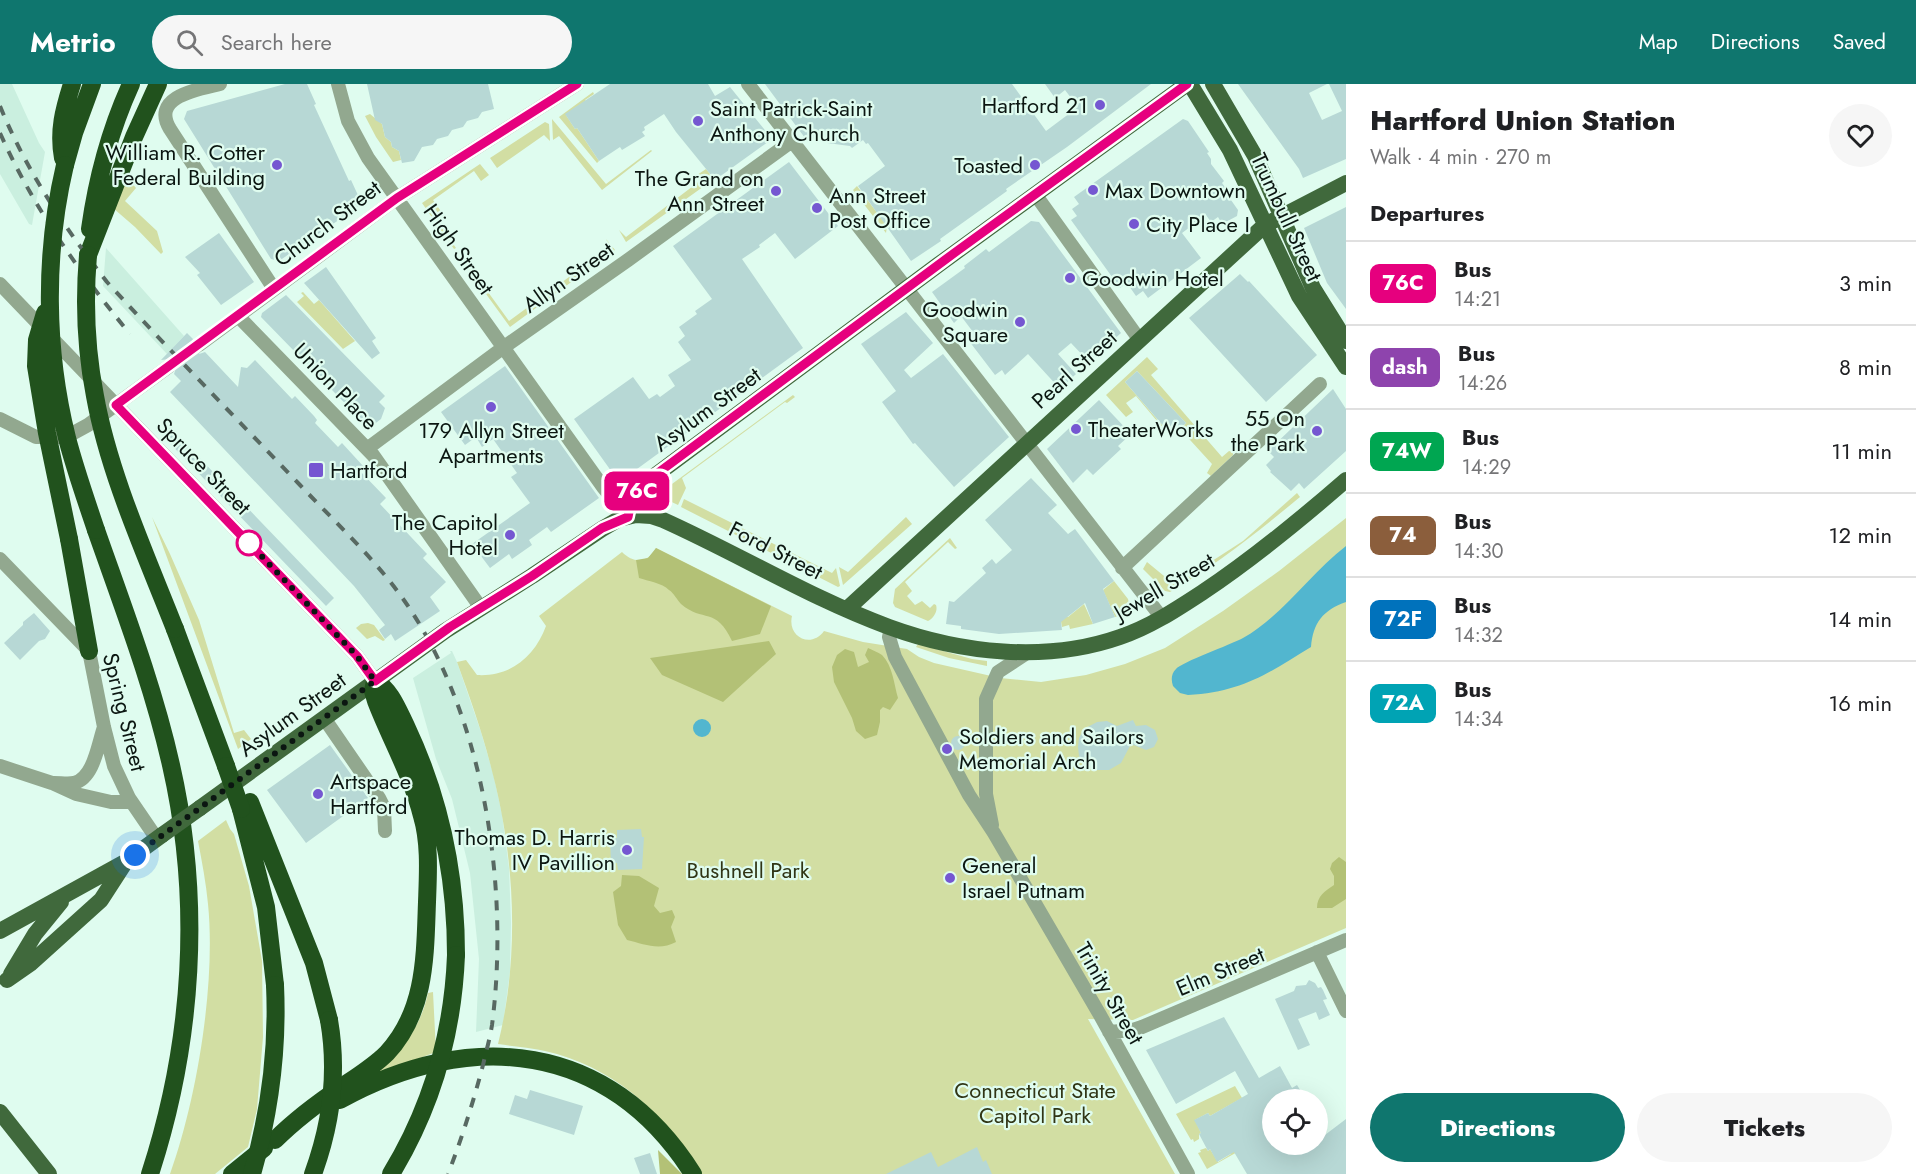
<!DOCTYPE html>
<meta charset="utf-8">
<style>
body{margin:0;font-family:Jost,sans-serif;background:#f6f6f6;color:#202124;height:100vh;display:flex;flex-direction:column;font-size:22px;white-space:nowrap}
*{box-sizing:border-box;margin:0}
p{font-size:20px;color:#757577}
.icon{flex:none;width:33px;height:33px;fill:none;stroke:currentColor;stroke-width:2;stroke-linecap:round;stroke-linejoin:round}
.map{position:relative;flex:1;overflow:hidden}
.side{display:flex;flex-direction:column;background:#fff;width:570px}
.side>*{flex:none}
.badge{padding:0 12px;border-radius:9px;font-size:21px;line-height:39px}
.tools{position:absolute;left:1262px;top:1005px;display:grid;gap:12px}
.tools a{display:grid;place-items:center;width:66px;height:66px;border-radius:50%;background:#fff;box-shadow:0 6px 24px #0002;font-size:30px}
.you{position:absolute;width:30px;height:30px;margin:-15px;border:4px solid #fff;border-radius:50%;background:#1a73e8;box-shadow:0 0 0 9px #1a73e833}
.map>.badge{position:absolute;translate:-50% -50%;box-shadow:0 0 0 3px #fff}
h2{padding:0 24px;font-size:22px;line-height:54px}
.round{display:grid;place-items:center;flex:none;width:63px;height:63px;border-radius:32px;background:#f6f6f6}
.summary{display:flex;align-items:center;justify-content:space-between;height:102px;padding:0 24px}
h1{font-size:28px;font-weight:800;line-height:45px}
.action{display:flex;gap:12px;margin-top:auto;padding:12px 24px}
.action a{flex:1;height:69px;border-radius:36px;background:#0f766e;color:#fff;font-size:24px;font-weight:800;line-height:69px;text-align:center}
.action a+a{background:#f6f6f6;color:#202124}
ul{padding:0;list-style:none}
li{display:flex;align-items:center;gap:18px;height:84px;padding:0 24px;border-top:2px solid #e0e0e0}
li div{flex:1}
li b{display:block;font-size:22px}
li em{font-style:normal}
li .badge{min-width:66px;font-weight:700;text-align:center}
header{display:flex;align-items:center;gap:36px;box-sizing:border-box;height:84px;padding:0 30px;background:#0f766e;color:#fff}
header strong{font-size:28px}
nav{display:flex;gap:33px;margin-inline-start:auto;font-size:21px}
.search{width:420px;height:54px;background:#f6f6f6;display:flex;align-items:center;gap:15px;box-sizing:border-box;padding:0 21px;border-radius:33px;color:#757577;font-size:22px}
main{display:flex;flex:1;min-height:0}
.map>svg:first-child{display:block}
</style>
<header>
<strong>Metrio</strong>
<div class="search"><svg class="icon" aria-label="search" viewBox="0 0 24 24"><circle cx="10" cy="10" r="6"/><path d="M15 15l6 6"/></svg>Search here</div>
<nav><a>Map</a><a>Directions</a><a>Saved</a></nav>
</header>
<main>
<div class="map">
<svg width="1346" height="1090" viewBox="0 0 1346 1090">
<rect width="100%" height="100%" fill="#dffcef"/>
<path fill="#caefdf" d="M0,0H12L39,59L45,68L32,141L29,140L0,90Z
M106,164L184,252L167,270L103,202Z
M450,567H452L457,578L481,648L493,689L502,730L509,784L511,839L510,888L503,941L476,948L479,875L470,789L452,715L436,675L413,594L451,569Z"/>
<path fill="#d2dea3" d="M593,8L594,10L585,16L586,17L566,31L575,45L577,44L599,77L597,79L559,33Z
M370,30L382,40L385,53L391,58L392,63L399,67L401,76L393,78L376,53L365,32Z
M552,35L606,100L651,66L652,67L602,106L559,52L553,56Z
M545,38L549,40L550,57L544,51L497,84L490,74Z
M480,80L489,91L481,97L474,87L433,116L445,133L439,140L456,164L454,165L422,119Z
M706,85L714,95L626,158L619,146L626,153L701,96L697,91Z
M125,91L136,104L125,117L157,147L163,168L161,170L135,143L113,124Z
M857,102L887,142L886,149L853,106Z
M606,155L615,166L510,243L465,181L467,179L509,237L610,163Z
M303,208L314,220L319,216L355,257L343,265L297,218L304,212L301,209Z
M1147,273L1158,285L1151,291L1222,373L1229,367L1233,368V371L1213,390L1211,392L1207,389L1212,380L1180,345L1186,339L1137,287L1125,298L1169,349L1168,350L1136,312L1126,319L1133,328L1126,333L1106,311Z
M793,311L795,313L787,319L785,318L682,394L686,404L678,421L657,411Z
M1297,409L1300,413C1259,447 1216,481 1170,508L1165,507L1143,485L1147,478L1175,501L1243,457Z
M684,415L832,489L836,484L840,502L838,503L681,423Z
M152,433L170,470L199,536L234,649L244,646L251,655L238,665Z
M906,433L912,440L843,501L839,483L848,488Z
M1346,434V844L1133,936L1088,935L1175,1090H702C666,1033 623,990 557,970C538,964 517,963 498,960C520,872 515,774 492,687C483,650 470,614 457,578L466,576L477,591C511,593 535,572 546,542L539,532L622,468C634,480 648,479 656,464L792,532C787,553 811,565 824,547L863,558L907,565L919,573L934,579L1000,594L1041,598L1086,591L1125,580L1165,564L1223,527L1279,487Z
M950,454L957,464L955,465L948,458L905,498L912,507L907,512L915,521L922,517L930,524L934,520L936,521C938,527 934,534 928,537L895,523L893,519L895,505Z
M1114,497L1128,515L1130,524L1123,531L1115,533L1103,506Z
M1084,520L1093,540L1070,545L1069,541L1062,543L1060,532L1068,533Z
M368,539L374,541L385,556L383,557L375,552L367,555L356,544L361,540Z
M918,560L972,575L987,577V582L949,574L916,563Z
M226,736L230,745L234,750L249,802L262,877L263,953L257,1025L248,1063L215,1090H170C197,1015 216,899 208,820C206,799 202,778 198,757Z
M433,908L436,968L374,991C401,966 420,946 428,909Z
M1235,1002L1242,1014L1210,1032L1208,1029L1195,1036L1201,1049L1199,1050V1055L1194,1058L1193,1055L1191,1056L1176,1030Z
M1264,1053L1207,1085L1198,1069L1201,1068L1200,1066L1206,1064L1208,1067L1210,1065L1218,1078L1231,1070L1230,1067Z"/>
<path fill="#b3c176" d="M656,464L771,522L760,550L732,557C716,522 703,539 681,520C677,516 674,509 669,506C662,499 648,497 639,494L636,476L648,474Z
M769,557L776,570L723,618L662,591L650,574Z
M868,564C872,566 878,568 882,571C893,582 894,601 898,614L890,626L883,623L880,626V638L877,651L865,655L856,647L852,634L834,598L832,583L837,571L845,565L854,568L858,583L869,578L865,571Z
M1339,773L1346,778V815L1332,824H1317C1317,812 1325,807 1334,801V792L1330,785L1332,779Z
M622,791L639,792L659,804L654,822L660,829L672,826L675,833L671,843L676,858C659,867 644,860 627,856L618,841L613,808L621,802Z
M658,1066L682,1090H660Z"/>
<path fill="#52b6cf" d="M1346,462V518C1323,526 1313,539 1311,563C1267,590 1242,608 1188,611L1180,609L1173,602C1171,596 1171,590 1176,585C1182,578 1230,561 1243,554C1283,531 1310,490 1346,462Z
M693 644a9 9 0 1 1 18 0a9 9 0 1 1-18 0Z"/>
<path fill="#b7d8d5" d="M285,0H307L316,20L314,21L349,97L351,96L362,120L279,177L271,175L184,35L187,27Z
M367,0H488L494,25L482,28L478,34L467,37L463,43L452,46L448,52L437,55L433,61L422,63L414,77L402,79L399,67L392,63L391,58L385,53L382,40L375,36Z
M610,0H708L715,12L730,3L772,55L715,96L676,48L664,30L644,43L645,46L642,48L645,52L622,66L620,63L599,77L577,44L575,45L565,30Z
M765,0H1012L1046,47L1078,23L1065,6L1055,14L1045,0H1151L1067,63L1006,105L1007,107L940,155L941,157L911,177L858,102L885,82L868,59L866,60L863,56L852,64L850,62L827,59L820,50L808,58Z
M1238,0H1327L1309,9L1322,36L1342,27L1329,0H1346V75L1303,94L1299,85Z
M1183,35L1188,37L1209,68L1207,69L1211,75V80L1224,97L1222,99L1227,106L1226,109L1238,126L1237,132L1222,140L1218,133L1211,138L1206,131L1182,149L1201,174L1148,214L1143,207L1136,212L1127,199L1120,204L1071,136L1077,132L1072,125L1079,120L1074,113Z
M789,78L838,142L795,175L775,149L759,161L760,163L742,175L803,264L626,393L614,391L574,335L633,293L649,315L657,310L660,313L675,302L668,291L691,276L678,258L685,252L679,243L697,230L695,227L712,215L673,162Z
M1346,123V225L1327,199L1304,144Z
M1031,137L1039,138L1121,249L1089,278L1071,259L1058,270L1076,290L1060,305L1028,270L1005,291L1002,286L995,291L966,253L973,248L961,232L954,239L932,208L965,184L964,182L986,165L989,168Z
M219,149L254,198L221,221L197,191L200,189L185,173Z
M326,183L376,254L372,257L380,269L372,275L304,199Z
M1240,190L1248,198L1249,197L1317,271L1266,318L1189,234Z
M286,211L385,312L379,318L385,324L381,335L369,344L261,233L262,229Z
M906,228L933,259L904,286L911,294L943,270L1009,353L954,403L915,359L913,360L882,318L896,307L861,260Z
M187,249L193,255L190,261L192,267L199,270L205,268L238,303L241,283L247,284L255,276L292,315L295,312L314,332L317,336L315,339L338,363L342,359L364,383L360,387L386,414L380,420L427,470L423,474L446,498L430,513L440,527L395,557L391,550L385,555L379,546L385,541L354,502L170,308L181,297L174,290L177,281L171,275L161,276Z
M505,282L599,414L551,448L547,443L529,456L532,461L512,475L509,470L490,484L472,460L530,419L511,393L517,389L493,355L482,363L476,353L465,361L441,328Z
M1137,287L1186,339L1172,352L1125,298Z
M1333,305L1346,325V367L1304,405L1299,399L1291,407L1270,388L1271,387L1266,381L1274,373L1268,367Z
M1099,316L1131,350L1118,362L1121,365L1093,391L1087,385L1073,399L1047,365Z
M168,341L334,514L326,522L160,349Z
M1031,394L1057,421L1048,429L1068,450L1075,445L1114,497L1103,505L1115,533L1093,540L1085,519L1061,538L1062,546L999,550L961,545V542L946,540L949,517L954,518L986,489L982,484L992,475L996,480L1012,466L985,436Z
M34,529L50,547L45,555L39,557L20,576L4,559L23,541V538Z
M1133,636L1136,642L1146,641L1155,646L1158,655L1154,663L1146,666L1131,660L1121,679L1109,686H1095L1084,679L1079,672L1078,663L1079,654L1084,645L1097,638L1107,637L1117,642Z
M951 659a7 7 0 1 1 14 0a7 7 0 1 1-14 0Z
M330,661L368,714L306,759L267,706Z
M641,745L642,753H644L642,785L618,786L617,779H611L610,754H617V746Z
M1309,896L1315,899L1318,904L1321,903L1323,906L1327,915L1323,916L1330,931L1319,936L1316,928L1298,935L1310,961L1298,966L1275,915L1294,907L1296,902L1306,901Z
M1224,933L1259,994L1280,982L1292,1004L1297,1001L1302,1009L1297,1012L1299,1016H1272V1060H1317V1057L1346,1035V1090H1247L1234,1068L1217,1078L1210,1065L1208,1067L1199,1050L1201,1049L1194,1036L1208,1029L1210,1032L1248,1010L1235,987L1176,1020L1146,966Z
M530,1006L583,1022L574,1051L509,1030L515,1011L527,1015Z
M977,1063L983,1078L986,1076L992,1090H886L931,1068L938,1083Z
M650,1069L657,1090H640L634,1074Z"/>
<g fill="none" stroke-linecap="round" stroke-linejoin="round">
<path stroke="#bfdace" stroke-width="14" stroke-dasharray="14 7" stroke-linecap="butt" d="M168,283L199,261"/>
<path stroke="#92a88f" stroke-width="14" d="M220,0C200,5 150,12 170,45L274,205
M338,0L348,37L368,74L603,403L628,433
M748,0L1162,534
M1035,110L1139,255
M0,200L357,572L375,597
M238,232L373,371L481,524
M199,261L397,114L577,0
M0,335L36,353H66L88,341L168,283
M368,364L504,263L628,176L792,57
M0,475L89,567L104,643L114,682L129,714L157,755
M1122,484L1320,300
M891,544L889,553L895,573L969,711L994,749L1100,931L1188,1090
M324,634L379,714L384,724L385,747
M0,682L52,699L76,710L111,718H131
M54,699C61,699 68,700 74,699C94,694 98,660 104,643
M992,741L986,710V615L998,588L1027,569
M1317,868L1346,927
M1109,948L1133,946L1142,943L1346,856"/>
<path stroke="#40693c" stroke-width="16" d="M1190,0L1230,66L1299,212L1346,283
M1213,0L1255,72L1313,204L1346,257
M628,433L633,413L645,399L938,181L1187,0
M847,525L1265,141L1346,99
M200,724L445,547L532,492L602,445L619,435L636,431L651,432L663,436C739,470 810,514 889,543C960,569 1046,579 1120,553C1150,543 1177,525 1203,508C1254,474 1300,436 1346,396
M0,847L125,778L162,751
M11,890L35,850L61,818
M7,896L30,880L101,816L123,782
M0,1028L49,1090"/>
<path stroke="#21521d" stroke-width="18" d="M63,74C58,47 64,25 72,0
M65,81L74,49L92,0
M90,145C97,95 110,46 131,0
M88,171L134,53L158,0
M96,446C123,523 153,601 171,681C202,817 193,958 150,1090
M69,455L89,567
M175,545L226,682
M250,718L314,879L329,936
M241,725L266,823L275,901
M340,1016C470,944 609,957 693,1090
M275,1056C296,1035 319,1018 343,1002C358,992 374,982 387,969C426,927 425,872 427,818C428,790 430,759 422,732C412,692 391,656 376,617L373,607L375,597C391,606 398,626 406,642C440,714 456,792 456,871
M232,1090L264,1064"/>
<path stroke="#586962" stroke-width="4" stroke-dasharray="10 10" stroke-linecap="butt" d="M0,22C26,86 64,143 107,198C170,267 235,333 300,401C334,437 372,472 401,512C484,627 510,802 492,941C490,954 486,968 483,981C473,1019 462,1054 448,1090
M0,49C33,123 79,188 130,250"/>
<path stroke="#40693c" stroke-width="16" d="M162,751L200,724"/>
<path stroke="#21521d" stroke-width="18" d="M65,81C44,170 45,266 67,354C75,385 86,416 96,446
M88,171C84,218 86,266 95,312C109,390 146,471 175,545
M45,229L37,256L36,282L47,349L69,455
M226,682L241,725
M252,1090C270,1028 278,966 275,901
M313,1090C331,1041 338,988 329,936
M391,1090C431,1024 453,949 456,871"/>
</g>
<g fill="none" stroke-linecap="round" stroke-linejoin="round">
<defs>
<path id="line" d="M577,0L397,114L116,321L357,572L375,597L450,543L532,492L602,444L628,433L631,418L643,400L957,167L1187,0"/>
</defs>
<use href="#line" stroke="#fff" stroke-width="14"/>
<use href="#line" stroke="#e6007e" stroke-width="9"/>
<path stroke="#0b1611" stroke-width="6" stroke-dasharray="0 10.8" d="M135,771L375,597L357,572L249,459"/>
</g>
<g fill="#7557d1" stroke="#dffcef" stroke-width="2">
<circle cx="1100" cy="21" r="6"/>
<circle cx="698" cy="37" r="6"/>
<circle cx="277" cy="81" r="6"/>
<circle cx="1035" cy="81" r="6"/>
<circle cx="1093" cy="106" r="6"/>
<circle cx="776" cy="107" r="6"/>
<circle cx="817" cy="124" r="6"/>
<circle cx="1134" cy="140" r="6"/>
<circle cx="1070" cy="194" r="6"/>
<circle cx="1020" cy="238" r="6"/>
<circle cx="491" cy="323" r="6"/>
<circle cx="1076" cy="345" r="6"/>
<circle cx="1317" cy="347" r="6"/>
<rect x="308" y="378" width="16" height="16" rx="3"/>
<circle cx="510" cy="451" r="6"/>
<circle cx="947" cy="665" r="6"/>
<circle cx="318" cy="710" r="6"/>
<circle cx="627" cy="766" r="6"/>
<circle cx="950" cy="794" r="6"/>
</g>
<circle fill="#fff" stroke="#e6007e" stroke-width="3" cx="249" cy="459" r="12"/>
<g text-anchor="middle" stroke-width="4.5" stroke-linejoin="round" paint-order="stroke">
<g font-size="22" fill="#0b1611" stroke="#dffcef" text-anchor="start">
<text x="1088" y="29" text-anchor="end">Hartford 21</text>
<text x="710" y="32">Saint Patrick-Saint<tspan x="710" dy="25">Anthony Church</tspan></text>
<text x="265" y="76" text-anchor="end">William R. Cotter<tspan x="265" dy="25">Federal Building</tspan></text>
<text x="1023" y="89" text-anchor="end">Toasted</text>
<text x="764" y="102" text-anchor="end">The Grand on<tspan x="764" dy="25">Ann Street</tspan></text>
<text x="1105" y="114">Max Downtown</text>
<text x="829" y="119">Ann Street<tspan x="829" dy="25">Post Office</tspan></text>
<text x="1146" y="148">City Place I</text>
<text x="1082" y="202">Goodwin Hotel</text>
<text x="1008" y="233" text-anchor="end">Goodwin<tspan x="1008" dy="25">Square</tspan></text>
<text x="1305" y="342" text-anchor="end">55 On<tspan x="1305" dy="25">the Park</tspan></text>
<text x="1088" y="353">TheaterWorks</text>
<text x="491" y="354" text-anchor="middle">179 Allyn Street<tspan x="491" dy="25">Apartments</tspan></text>
<text x="330" y="394">Hartford</text>
<text x="498" y="446" text-anchor="end">The Capitol<tspan x="498" dy="25">Hotel</tspan></text>
<text x="959" y="660">Soldiers and Sailors<tspan x="959" dy="25">Memorial Arch</tspan></text>
<text x="330" y="705">Artspace<tspan x="330" dy="25">Hartford</tspan></text>
<text x="615" y="761" text-anchor="end">Thomas D. Harris<tspan x="615" dy="25">IV Pavillion</tspan></text>
<text x="962" y="789">General<tspan x="962" dy="25">Israel Putnam</tspan></text>
</g>
<g font-size="22" fill="#0b1611" stroke="#dffcef">
<text transform="translate(1287 133) rotate(65)" y="8">Trumbull Street</text>
<text transform="translate(327 139) rotate(-37)" y="8">Church Street</text>
<text transform="translate(459 165) rotate(55)" y="8">High Street</text>
<text transform="translate(568 193) rotate(-35)" y="8">Allyn Street</text>
<text transform="translate(1074 285) rotate(-42)" y="8">Pearl Street</text>
<text transform="translate(336 302) rotate(46)" y="8">Union Place</text>
<text transform="translate(707 325) rotate(-36)" y="8">Asylum Street</text>
<text transform="translate(204 382) rotate(46)" y="8">Spruce Street</text>
<text transform="translate(776 466) rotate(27)" y="8">Ford Street</text>
<text transform="translate(1164 502) rotate(-30)" y="8">Jewell Street</text>
<text transform="translate(125 628) rotate(76)" y="8">Spring Street</text>
<text transform="translate(292 630) rotate(-36)" y="8">Asylum Street</text>
<text transform="translate(1220 887) rotate(-23)" y="8">Elm Street</text>
<text transform="translate(1110 909) rotate(60)" y="8">Trinity Street</text>
</g>
<g font-size="22" fill="#303515" stroke="#dffcef">
<text x="748" y="794">Bushnell Park</text>
<text x="1035" y="1014">Connecticut State<tspan x="1035" dy="25">Capitol Park</tspan></text>
</g>
</g>
</svg>
<div class="tools">
<a><svg class="icon" aria-label="locate" viewBox="0 0 24 24"><circle cx="12" cy="12" r="6"/><path d="M12 2v4M12 18v4M2 12h4M18 12h4"/></svg></a>
</div>
<div class="you" style="left:135px;top:771px"></div>
<b class="badge" style="left:637px;top:407px;background:#e6007e;color:#fff">76C</b>
</div>
<section class="side">
<div class="summary"><div><h1>Hartford Union Station</h1><p>Walk · 4 min · 270 m</p></div><a class="round"><svg class="icon" aria-label="heart" viewBox="0 0 24 24"><path d="M12 20l-8-8c-3-5 5-10 8-4 3-6 11-1 8 4z"/></svg></a></div>
<h2>Departures</h2>
<ul>
<li><span class="badge" style="background:#e6007e;color:#fff">76C</span><div><b>Bus</b><p>14:21</p></div><em>3 min</em></li>
<li><span class="badge" style="background:#8e44ad;color:#fff">dash</span><div><b>Bus</b><p>14:26</p></div><em>8 min</em></li>
<li><span class="badge" style="background:#00a651;color:#fff">74W</span><div><b>Bus</b><p>14:29</p></div><em>11 min</em></li>
<li><span class="badge" style="background:#8b5e3c;color:#fff">74</span><div><b>Bus</b><p>14:30</p></div><em>12 min</em></li>
<li><span class="badge" style="background:#0072bc;color:#fff">72F</span><div><b>Bus</b><p>14:32</p></div><em>14 min</em></li>
<li><span class="badge" style="background:#00a3b4;color:#fff">72A</span><div><b>Bus</b><p>14:34</p></div><em>16 min</em></li>
</ul>
<div class="action"><a>Directions</a><a>Tickets</a></div>
</section>
</main>
